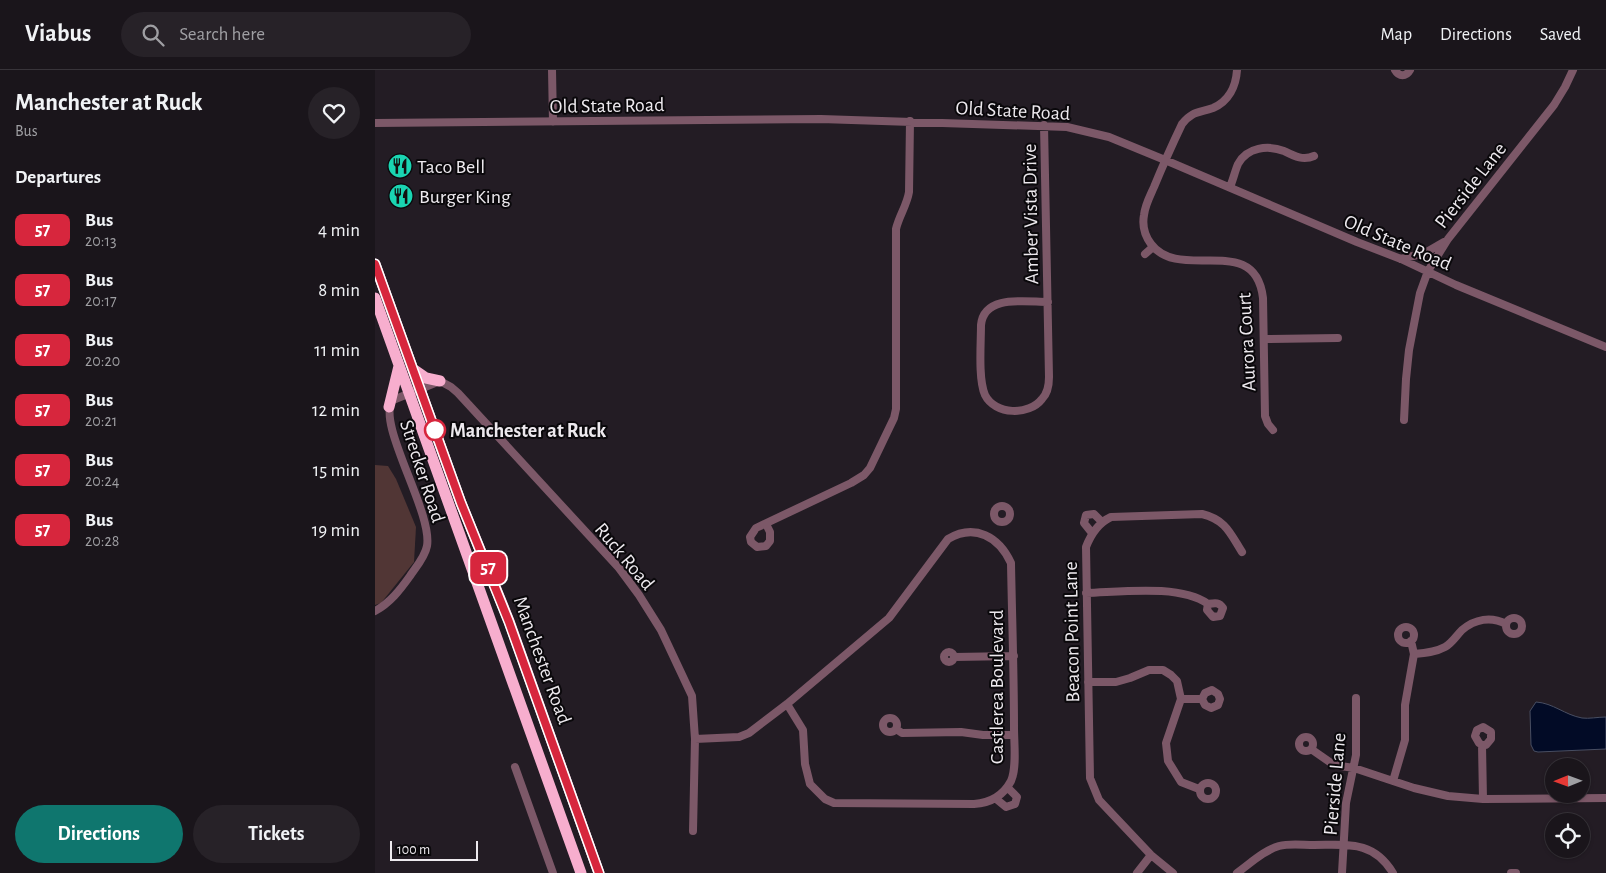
<!DOCTYPE html>
<style>
body{margin:0;font-family:"Alegreya Sans",sans-serif;background:#272228;color:#f1f3f6;height:100vh;display:flex;flex-direction:column;font-size:19px;white-space:nowrap}
*{box-sizing:border-box;margin:0}
p{font-size:16px;color:#9f9fa3}
.icon{flex:none;width:28px;height:28px;fill:none;stroke:currentColor;stroke-width:2;stroke-linecap:round;stroke-linejoin:round}
.map{position:relative;flex:1;overflow:hidden}
.details{display:flex;flex-direction:column;background:#1a151b;width:375px}
.details>*{flex:none}
.badge{padding:0 10px;border-radius:8px;font-size:18px;line-height:32px}
.needle{width:32px;rotate:269deg}
.controls{position:absolute;left:1170px;top:688px;display:grid;gap:10px}
.controls a{display:grid;place-items:center;width:45px;height:45px;border-radius:50%;background:#1a151b;box-shadow:0 1px 4px #0004,0 0 0 1px #38343a;font-size:25px}
.scale{position:absolute;left:15px;bottom:12px;width:88px;box-sizing:border-box;padding-left:5px;border:2px solid #ede9ee;border-top:0;font-size:14px;line-height:18px;white-space:nowrap;color:#ede9ee;-webkit-text-stroke:4px #0a080b;paint-order:stroke}
.map>.badge{position:absolute;translate:-50% -50%;box-shadow:0 0 0 2px #fff}
h2{padding:0 15px;font-size:19px;line-height:45px}
.round{display:grid;place-items:center;flex:none;width:52px;height:52px;border-radius:26px;background:#272228}
.headline{display:flex;align-items:center;justify-content:space-between;height:85px;padding:0 15px}
h1{font-size:24px;font-weight:700;line-height:38px}
.button{display:flex;gap:10px;margin-top:auto;padding:10px 15px}
.button a{flex:1;height:58px;border-radius:30px;background:#0f766e;color:#fff;font-size:20px;font-weight:700;line-height:58px;text-align:center}
.button a+a{background:#272228;color:#f1f3f6}
ul{padding:0;list-style:none}
li{display:flex;align-items:center;gap:15px;height:60px;padding:0 15px}
li div{flex:1}
li b{display:block;font-size:19px}
li em{font-style:normal}
li .badge{min-width:55px;font-weight:700;text-align:center}
header{display:flex;align-items:center;gap:30px;box-sizing:border-box;height:70px;padding:0 25px;background:#1a151b;border-bottom:1px solid #38343a}
header strong{font-size:24px}
nav{display:flex;gap:28px;margin-inline-start:auto;font-size:18px}
.search{width:350px;height:45px;background:#272228;display:flex;align-items:center;gap:12px;box-sizing:border-box;padding:0 18px;border-radius:28px;color:#9f9fa3;font-size:19px}
main{display:flex;flex:1;min-height:0}
.map>svg:first-child{display:block}
</style>
<header>
<strong>Viabus</strong>
<div class="search"><svg class="icon" aria-label="search" viewBox="0 0 24 24"><circle cx="10" cy="10" r="6"/><path d="M15 15l6 6"/></svg>Search here</div>
<nav><a>Map</a><a>Directions</a><a>Saved</a></nav>
</header>
<main>
<section class="details">
<div class="headline"><div><h1>Manchester at Ruck</h1><p>Bus</p></div><a class="round"><svg class="icon" aria-label="heart" viewBox="0 0 24 24"><path d="M12 20l-8-8c-3-5 5-10 8-4 3-6 11-1 8 4z"/></svg></a></div>
<h2>Departures</h2>
<ul>
<li><span class="badge" style="background:#d7263d;color:#fff">57</span><div><b>Bus</b><p>20:13</p></div><em>4 min</em></li>
<li><span class="badge" style="background:#d7263d;color:#fff">57</span><div><b>Bus</b><p>20:17</p></div><em>8 min</em></li>
<li><span class="badge" style="background:#d7263d;color:#fff">57</span><div><b>Bus</b><p>20:20</p></div><em>11 min</em></li>
<li><span class="badge" style="background:#d7263d;color:#fff">57</span><div><b>Bus</b><p>20:21</p></div><em>12 min</em></li>
<li><span class="badge" style="background:#d7263d;color:#fff">57</span><div><b>Bus</b><p>20:24</p></div><em>15 min</em></li>
<li><span class="badge" style="background:#d7263d;color:#fff">57</span><div><b>Bus</b><p>20:28</p></div><em>19 min</em></li>
</ul>
<div class="button"><a>Directions</a><a>Tickets</a></div>
</section>
<div class="map">
<svg width="1231" height="803" viewBox="0 0 1231 803">
<rect width="100%" height="100%" fill="#231c24"/>
<path fill="#513635" d="M0,395L13,396L21,409L41,457L39,492L6,533L0,535Z"/>
<path fill="#020b26" stroke="#484e62" d="M1161,632C1178,633 1190,645 1207,648C1214,649 1223,647 1231,647V679L1163,682L1159,681L1156,675L1155,641Z"/>
<g fill="none" stroke-linecap="round" stroke-linejoin="round">
<path stroke="#7c5868" stroke-width="8" d="M177,0L178,52
M862,0C861,16 854,31 838,38C824,43 817,41 807,54C797,75 788,95 779,117C775,126 770,135 769,145C767,156 770,166 776,174C805,213 880,161 888,228L890,346L893,354L898,360
M1020,0C1024,7 1031,7 1035,0
M0,53L446,49L692,57L734,67L790,90L982,172L1026,189L1081,215L1231,277
M669,55L674,307C674,315 673,323 667,329C654,346 620,345 610,325C603,309 606,273 606,255C609,224 651,232 673,232
M855,117C858,110 860,101 863,94C872,77 893,75 909,81C919,86 928,91 939,86
M770,184L778,177
M1026,189L1050,183L1069,172
M889,269L963,268
M1029,350L1031,309L1034,280L1045,223L1053,201L1073,169L1179,35L1190,17L1198,0
M619 444a8 8 0 1 1 16 0a8 8 0 1 1-16 0Z
M391,454L395,462V471L391,476L382,477L376,472L375,467L381,458L476,413L489,405L495,398L519,348L521,339V159C524,146 532,135 534,122L535,51
M717,463L709,453L711,445L719,444L727,452
M711,523C746,522 805,514 833,534L832,540L838,547L845,546L848,538C844,532 840,533 833,534
M0,541C15,533 25,520 35,506C41,497 50,487 52,476C58,442 0,352 18,330L65,311L76,317L83,323L244,498L264,525L286,560L317,626L320,669L318,761
M1131 556a8 8 0 1 1 16 0a8 8 0 1 1-16 0Z
M1023 565a8 8 0 1 1 16 0a8 8 0 1 1-16 0Z
M569 587a5 5 0 1 1 10 0a5 5 0 1 1-10 0Z
M1039,584C1050,583 1061,582 1070,577C1077,573 1081,566 1087,560C1100,549 1116,546 1131,554
M579,587L639,586
M713,612H741L755,608L774,600H788L796,605L802,611L806,629L791,673L793,691L806,712L824,719
M806,629H827L830,635L836,638L843,635L845,629L843,624L837,620L830,623L827,629
M508 655a7 7 0 1 1 14 0a7 7 0 1 1-14 0Z
M521,659L527,663L586,662L608,665H639
M924 674a7 7 0 1 1 14 0a7 7 0 1 1-14 0Z
M320,669L364,667L374,663L412,634L514,548L573,469C600,453 624,467 636,493C637,548 639,603 639,658C639,673 642,698 636,711C628,726 615,733 599,734L459,733L450,729L435,714L430,694L428,660L412,634
M1107,675H1111L1116,669V662L1108,657L1102,660L1100,666L1104,673L1107,675L1108,729
M936,679L959,695L979,698L1039,718L1073,726L1108,729L1231,728
M140,697L178,803
M1018,711L1030,670V635L1039,584L1036,571
M825 721a8 8 0 1 1 16 0a8 8 0 1 1-16 0Z
M620,728L631,737L640,734L642,727L632,717
M762,803L776,785
M798,803L776,785L724,730L715,708L711,477C716,464 723,453 736,447L827,444C851,450 855,463 867,482
M862,803C876,793 888,781 904,776C915,773 928,775 939,775C972,775 998,770 1018,803
M967,803L971,733L981,685V628
M1136,803H1141"/>
<path stroke="#f7aece" stroke-width="11" d="M0,194L86,433L134,551L224,803
M0,228L206,803
M38,299L51,308L65,311
M14,337L24,296"/>
</g>
<g fill="none" stroke-linecap="round" stroke-linejoin="round">
<defs>
<path id="line" d="M0,194L86,433L134,552L224,803"/>
</defs>
<use href="#line" stroke="#fff" stroke-width="11"/>
<use href="#line" stroke="#d7263d" stroke-width="8"/>
</g>
<defs>
<symbol id="restaurant-disc" viewBox="-11 -11 22 22"><circle r="9.5" fill="#1ad5b2" stroke="#0a080b"/><path d="M-5-6h1v4h1v-4h1v4h1v-4h1v5L-1.5 .5V6h-2V.5L-5-1ZM5-6V6H3V1.5H1.5Q1.5-4 5-6Z" fill="#111"/></symbol>
</defs>
<g fill-rule="evenodd">
<use href="#restaurant-disc" x="11" y="82" width="28" height="28"/>
<use href="#restaurant-disc" x="12" y="112" width="28" height="28"/>
</g>
<circle fill="#fff" stroke="#d7263d" stroke-width="2.5" cx="60" cy="360" r="10"/>
<g text-anchor="middle" stroke-width="4" stroke-linejoin="round" paint-order="stroke">
<g font-size="20" fill="#ede9ee" stroke="#0a080b">
<text transform="translate(232 35) rotate(-1)" y="7">Old State Road</text>
<text transform="translate(638 40) rotate(3)" y="7">Old State Road</text>
<text transform="translate(1095 115) rotate(-52)" y="7">Pierside Lane</text>
<text transform="translate(655 144) rotate(-91)" y="7">Amber Vista Drive</text>
<text transform="translate(1023 172) rotate(23)" y="7">Old State Road</text>
<text transform="translate(871 272) rotate(-93)" y="7">Aurora Court</text>
<text transform="translate(48 401) rotate(72)" y="7">Strecker Road</text>
<text transform="translate(250 486) rotate(50)" y="7">Ruck Road</text>
<text transform="translate(696 562) rotate(-91)" y="7">Beacon Point Lane</text>
<text transform="translate(168 590) rotate(70)" y="7">Manchester Road</text>
<text transform="translate(621 617) rotate(-90)" y="7">Castlerea Boulevard</text>
<text transform="translate(959 714) rotate(-85)" y="7">Pierside Lane</text>
</g>
<g font-size="20" fill="#ede9ee" stroke="#0a080b" text-anchor="start">
<text x="42" y="103">Taco Bell</text>
<text x="44" y="133">Burger King</text>
</g>
<g font-size="20" font-weight="bold" fill="#ede9ee" stroke="#0a080b" text-anchor="start">
<text x="75" y="367">Manchester at Ruck</text>
</g>
</g>
</svg>
<div class="controls">
<a><svg class="needle" viewBox="-14 -14 28 28"><path d="M0-13l5 13h-10z" fill="#e53935"/><path d="M0 13l5-13h-10z" fill="#9f9fa3"/></svg></a>
<a><svg class="icon" aria-label="locate" viewBox="0 0 24 24"><circle cx="12" cy="12" r="6"/><path d="M12 2v4M12 18v4M2 12h4M18 12h4"/></svg></a>
</div>
<div class="scale">100 m</div>
<b class="badge" style="left:113px;top:498px;background:#d7263d;color:#fff">57</b>
</div>
</main>
